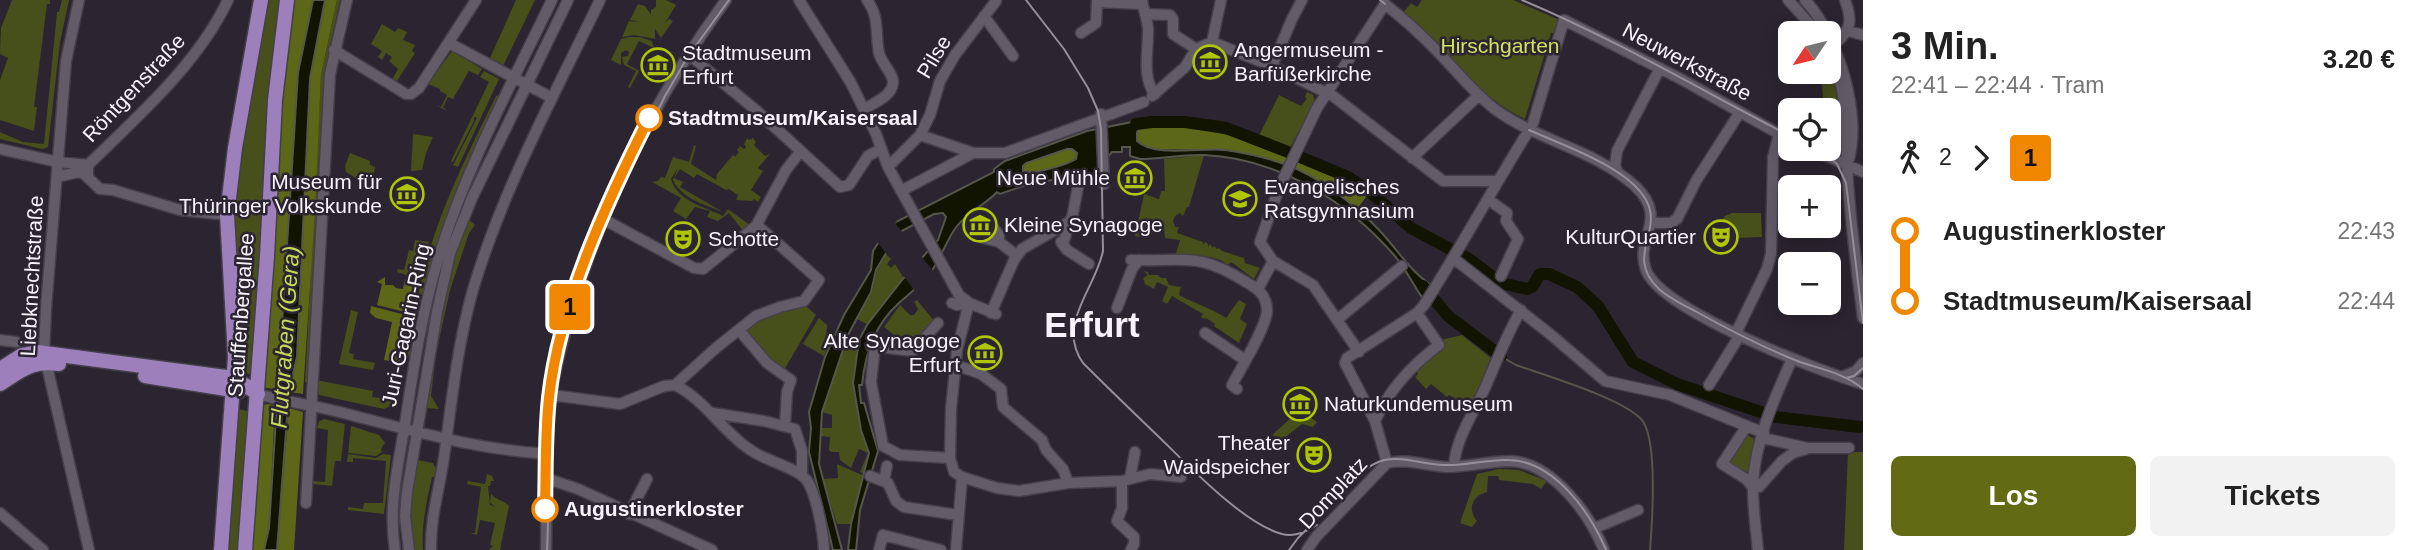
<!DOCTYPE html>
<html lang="de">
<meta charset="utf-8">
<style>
body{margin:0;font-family:Helvetica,sans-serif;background:#f2f2f2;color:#222;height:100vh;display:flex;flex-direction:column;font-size:26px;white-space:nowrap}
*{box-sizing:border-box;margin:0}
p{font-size:23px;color:#767676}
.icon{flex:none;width:38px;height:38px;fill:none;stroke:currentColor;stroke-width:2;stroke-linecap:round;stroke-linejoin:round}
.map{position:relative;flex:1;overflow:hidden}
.side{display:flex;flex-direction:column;background:#fff;width:560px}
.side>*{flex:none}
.badge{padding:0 14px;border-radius:5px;font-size:24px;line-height:46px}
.needle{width:46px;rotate:235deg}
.controls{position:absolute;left:1778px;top:21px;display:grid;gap:14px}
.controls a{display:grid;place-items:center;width:63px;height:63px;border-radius:10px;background:#fff;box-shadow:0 4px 18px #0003;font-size:35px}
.map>.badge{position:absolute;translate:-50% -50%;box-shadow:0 0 0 4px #fff}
.legs{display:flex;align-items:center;gap:10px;height:77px;padding:0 28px;font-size:23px}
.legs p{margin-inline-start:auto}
.headline{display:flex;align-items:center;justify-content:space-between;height:119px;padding:0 28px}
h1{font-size:38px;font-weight:700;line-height:52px}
.cta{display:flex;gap:14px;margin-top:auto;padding:14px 28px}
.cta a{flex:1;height:80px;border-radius:10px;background:#626b14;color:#fff;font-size:28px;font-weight:700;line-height:80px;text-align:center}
.cta a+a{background:#f2f2f2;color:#222}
ul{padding:0 28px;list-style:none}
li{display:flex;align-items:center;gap:24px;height:70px;font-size:26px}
li i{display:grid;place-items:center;width:10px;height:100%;margin:0 9px;background:currentColor}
li i::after{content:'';width:18px;height:18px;margin:-9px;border:5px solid;border-radius:50%;background:#fff}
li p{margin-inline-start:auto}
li:first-child i{background:linear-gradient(#0000 50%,currentColor 0)}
li:last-child i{background:linear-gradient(currentColor 50%,#0000 0)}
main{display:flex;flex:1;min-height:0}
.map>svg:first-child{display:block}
</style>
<main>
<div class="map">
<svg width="1863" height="550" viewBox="0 0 1863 550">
<rect width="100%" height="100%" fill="#2a2530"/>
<path fill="#474f1a" d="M12,0H50V4H47L34,107H37L34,131L0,120V80L8,58L0,54L1,28Z
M62,0H69L60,42L48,147L42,149L0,139V132L23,142L44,144L57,12H59Z
M265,0H282L270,91L264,235L251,374L241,373L232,217L233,192Z
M337,0H340L325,70L308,382H305L321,75Z
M516,0H535L503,66L487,60L490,58Z
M656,0H666L676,5L665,23L669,19L673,21L661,38L655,29V39L634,35L622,37L629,21L641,22L630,20L638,4L645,6L651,15V10L656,7Z
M1422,0H1513L1560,20L1554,33H1551L1525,119C1482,100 1438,46 1403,13L1411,3L1417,7Z
M382,24L395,32L398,28L407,32L403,40L415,45L412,51L415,53L397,81H394L392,80L398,69L389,61L392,57L386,53L382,60L378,57L382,51L371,44Z
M628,37H640L652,41L654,48L639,41L627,64L639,71L630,88L628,87L636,71L624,65L622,57L628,56L629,52L626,50L621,53V65L611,60L621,39Z
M452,51L482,69L478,75L469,71L453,99L448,97L443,107L447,111L436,105L441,107L447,95L440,91V89L428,84Z
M1829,60L1839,91L1841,142L1829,137V110H1824L1821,72H1829Z
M484,71L499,79L458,167L453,165L477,118L474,117V121L453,162L451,161L489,82L480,77Z
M1307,92L1313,95L1315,101L1290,148L1259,136L1279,95L1301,106L1307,99L1305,97Z
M499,95L502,97L469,164L411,356L404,361C413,317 422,273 435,233C451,186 474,141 496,96Z
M413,134L433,137L426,153L422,170L411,171Z
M748,137V140L752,139V137L756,142L754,145L765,156L770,154L758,168L763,171L751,190L761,197L758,202L754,199L752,201L736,200L738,195L729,189L726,190L697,174L694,178L680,169L674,178L683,182L680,187L723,212C705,205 681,198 673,180L678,168L671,179C677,201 705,207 723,216L728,209L751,226L744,232L729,213L718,221L707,217L710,211L695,207L686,219L673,211L681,198L652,182L658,181L661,177L665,178L673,157L689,162L694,145L696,146L691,164L716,180L717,174L733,155L735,157L739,152L737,150L740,146L744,149L746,147L744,144Z
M350,153L370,161V165L375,167L372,182C360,185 355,176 346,172L345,166Z
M1204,155L1189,207H1187L1183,216L1180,213L1175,216L1173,221L1175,227H1179L1177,233L1203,242V245L1205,242L1208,244V247L1210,244L1213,248L1214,246L1217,249L1219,248L1222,251L1244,258L1245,263L1260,268L1254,279L1231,262L1228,265C1216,254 1191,255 1175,257L1180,240L1165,238L1164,228L1147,227L1146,238L1135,236L1144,194L1159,199L1161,191H1165L1164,159Z
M1732,213H1761L1762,237L1735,238L1717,227L1725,216Z
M468,219L475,225L469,233L450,290L436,354L431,396L439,409L426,408C436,344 444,280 468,219Z
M415,240L429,242L424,256L418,255L417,260L423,262L418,279L397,272L398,269L404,270L409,250L413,251Z
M886,254L891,259L887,264L891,268L895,264L903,277L887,301L867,324L857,319L872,292L877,270Z
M1144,271L1148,272L1149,275H1158L1161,278H1166L1169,285L1181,287L1179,295C1198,305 1209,307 1226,318L1239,300L1246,304L1240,319L1247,324L1239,343L1214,326L1215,324L1206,318L1205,319L1201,317L1203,314L1172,296L1167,304L1162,301L1168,287L1157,282L1154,289L1145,284L1143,278L1148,275Z
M917,300L935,322L911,349L884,327L900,305L910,315H914L918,309L914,302Z
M796,307H807L816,315L783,372L743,331L760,319Z
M351,310L358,312L349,353L354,354L353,359L375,363L373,370L339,364Z
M819,318L827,325L826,339H832L824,356L803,344Z
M848,335L859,342L853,383L861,430L869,453L864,473L860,472L868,453L859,449L851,468L840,460L839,452H831L829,450L830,437L820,436L821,428H832V415L822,412Z
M1462,335L1491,358L1470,407L1449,395L1447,397L1431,384L1426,389L1415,377L1418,374L1416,371L1444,345L1441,340Z
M316,380L373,391L372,397L392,400V405L384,409L319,395Z
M238,409L251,412L241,550H225Z
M1300,410L1317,422L1313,427L1302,424L1283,439L1272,435Z
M324,419L345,424L341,461H335L332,486L313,484V481L325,482L328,430L317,428L319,421Z
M351,426L379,435L385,443L381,449L382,452L376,456L348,453Z
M1747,435L1753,438L1755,443L1747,475L1729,462Z
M1848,452H1863V550H1844Z
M348,454L376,458L383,454L391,455L384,514L348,510V507L363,509L364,503H383L386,461L353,458V462H347Z
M417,460L433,463L438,472V477H432C427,501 421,525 423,550H413C409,519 412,491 417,460Z
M837,464L864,476L851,524H837L823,479L838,478Z
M1499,469L1519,470L1547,481L1541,489L1533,484L1499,480L1498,476H1488L1487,492C1472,496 1467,509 1477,521L1472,527L1460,523L1477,474Z
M487,474L492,476L494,481H491L490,486H488L490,505L495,507L490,502L491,494C496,500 505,501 509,506L500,550H489L493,546L490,545L495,523L480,520L477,535L470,533H475L481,487L467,484L468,481L485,484Z"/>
<path fill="#5c6718" d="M293,0H313L298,73L283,318L276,389L265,388L276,117Z
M325,0H337L321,75L315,211L303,394L289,392L297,356L310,78Z
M1162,125C1211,127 1254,141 1299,160C1323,171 1345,181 1366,197L1357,209L1325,186L1286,164L1224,150L1149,149L1137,141V131L1141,127Z
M1072,148L1076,150L1077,156C1071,165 1032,176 1023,171L1022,167L1031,160Z
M385,277V285H393L396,288L403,289L405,279L417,282L409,313L377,305L382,284L377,282Z
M371,306L409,316L400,363L384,360L392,322L376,318L370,313Z
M267,404L275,405L269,528L264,550H250L260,413H262L263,405Z
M289,408L303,412L294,550H277Z"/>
<path fill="#101400" stroke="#55574b" stroke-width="2" fill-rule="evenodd" d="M313,0H325L310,78L297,356L289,392L277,550H264L269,528L298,73Z
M1152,118V126L1141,127L1137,132V141C1155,158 1201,147 1226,150C1245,153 1265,157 1284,164C1317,175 1356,205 1380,231C1397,249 1410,271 1431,285L1423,299C1413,284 1405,268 1394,255C1347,201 1277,158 1204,155C1183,154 1161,159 1140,159L1130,156V147H1122V152H1112L1093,174L1032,183L1000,194L997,192C986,204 968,212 957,226C946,240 941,259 930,273C921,285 910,293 899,303C875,324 865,353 862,385H859L861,403H864L878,451L860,510L856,550H848L851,524L869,453L861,430L853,383L859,340L867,325L902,280L938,240L946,217L943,213L934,214L898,233L876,270L871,292L848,335L822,412L819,464L842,550H833L809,452L811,428L809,412L825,357L844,315L871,270L873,251L890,225L994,172V169L1005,161L1087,131ZM1067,149H1072L1077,153L1076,159C1067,165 1032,175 1023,171V166L1026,163Z"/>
<path fill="#2a2530" d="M895,219L897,221L895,223L904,234L888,256L875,239L888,223Z
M921,256L934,272L917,294L902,274Z"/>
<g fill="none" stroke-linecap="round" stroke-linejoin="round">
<path stroke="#55574b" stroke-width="2" d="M1502,357L1516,365C1547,376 1618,397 1640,418C1659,435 1652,524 1650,550"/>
<path stroke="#101400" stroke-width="12" d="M1136,124L1152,122H1185L1226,128L1288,152L1348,177L1369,191L1411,228L1469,259L1501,283L1527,289L1532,287L1540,274H1549L1577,287L1598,306L1633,362L1677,384L1776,417L1860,427
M1423,286L1448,316L1501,356"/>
<defs>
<path id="minor" d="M79,0L66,61L46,308L44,353L89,550
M799,0L851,83L876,134L888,167L959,295L969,303L996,314
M1097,0V2L1142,4
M1142,0C1143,9 1147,18 1148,28C1149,47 1141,78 1155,94
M1788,0L1818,33
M1805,0C1838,35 1863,116 1848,162
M1145,14L1170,15L1173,19V34L1196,49
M984,16L1013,56
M1848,31L1863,35
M1081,33L1096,23L1097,2
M1212,42L1221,0
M449,43L552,98
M1836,43C1852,29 1852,19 1845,0
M1829,49C1851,100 1844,130 1848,182C1851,228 1857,273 1863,318
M334,50L406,94H411L419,88L476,0
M688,54L757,111L840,187L849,185L868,156L881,149
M1272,66L1292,19L1302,0
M1152,96L1185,67L1196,49L1212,42L1272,66L1333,96L1443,181H1498
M864,109C874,103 892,96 893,83C894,74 881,63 879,53C875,34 880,17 867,0
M1101,114L1104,184
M1533,123L1564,20L1679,78L1790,140
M920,135L973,153
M0,149L58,162L88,165
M1810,149L1863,172
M1412,158L1479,95
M888,167L920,135L930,115L940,81L955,55L996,1
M1618,173L1615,166L1617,151L1660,68
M57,177L79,172L84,174L100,189L113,190L180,210L227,215
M88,177V165C138,116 197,65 228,0
M901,191L973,153H1005L1144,102
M1489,200L1507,213L1506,221L1518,239L1501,276
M985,218L999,235V242L1016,255
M603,219L694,268L703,269L756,226L786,170L800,152
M1651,223H1671L1677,219L1696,181L1740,112
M984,238L999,242
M1061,242L1067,250L1089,264
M1063,245L1069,222L1072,218L1080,176
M1453,258L1550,334L1605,381L1670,395L1764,433
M1131,260C1184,262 1197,251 1246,282C1258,289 1267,295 1267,311C1266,328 1241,368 1232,385L1237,389
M1258,289L1273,261
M952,303L957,305L969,303
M969,303L957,350L951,409L950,458L954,472L962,477L997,488L1019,491L1068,483L1122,481L1150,474L1181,477
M1117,308L1132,269L1139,260
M991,313L1014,260L1022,249L1069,222
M1337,320L1402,266
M739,330L767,363L791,380L787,392L785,425
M1205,333L1245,360
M1736,333L1767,269L1771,254L1773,157L1779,134
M0,340L16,342
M871,346L913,351L938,323
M875,346L871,382L883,446L900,455L950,458
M1359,352L1313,285L1273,261L1260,242L1279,188L1317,108L1385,4C1400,16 1415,29 1428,42C1451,64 1471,91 1496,110C1539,141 1595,150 1635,186C1670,219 1634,238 1646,270C1661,311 1819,371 1863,384
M956,365L981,374L1001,389L1003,407L1042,440L1046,450L1063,469L1068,483
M1842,377L1856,371L1863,363
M675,385C707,401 722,432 752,451C766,461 799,468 808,482C817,498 823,531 824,550
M1709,385L1740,335
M258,394C286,402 318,406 347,414C414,431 479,450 548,454
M551,395L620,404L664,386L675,385L716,348L756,316L780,307L804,301L819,280L757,225
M713,413L764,421L795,429L802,451V475
M1375,421C1389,390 1412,365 1439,345L1417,313
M1746,427L1722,464L1746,479L1753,487
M1763,438L1807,448H1849
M1387,463L1375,421L1345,363L1347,358L1417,313L1424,305C1461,247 1493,188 1529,130
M1454,467C1455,440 1473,414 1484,390C1496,363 1506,336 1521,310
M870,476L888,483L896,501L904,507L958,515
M1130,478L1135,452
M548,479L578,489L712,550
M884,481L887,466
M1122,481V508L1117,521L1134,537V544L1131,550
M1753,487H1759L1782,461L1793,453L1806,449
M306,503L330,74L347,0
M0,513L43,550
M629,514L647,479
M1595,528L1638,510
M395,550C388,507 398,466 405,424C414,364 423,305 442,247C469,162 513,81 552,0
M409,550L405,516L407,492L437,312L450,253L472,198L568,0
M431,550C430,516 441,484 445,450C452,397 458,344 472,293C502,190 554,96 600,0
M546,550C547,499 545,446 551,396C555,366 564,337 572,308C605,197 658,93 726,0
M879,550L883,535L941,550
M956,550L962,477
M1307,550L1316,537L1387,463C1405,458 1428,466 1446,467C1468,467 1489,461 1511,461C1553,463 1590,515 1604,550
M1758,550C1756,530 1753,510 1753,490C1753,445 1774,399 1792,359"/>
<path id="major" d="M0,369L22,355L37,352L226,377L245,385L258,394
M145,376L239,391
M0,384C22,370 32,360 59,364
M221,550L235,357L227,215L235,148L261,0
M245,550L267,256L275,100L287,0"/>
</defs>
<use href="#minor" stroke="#44404a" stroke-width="13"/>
<use href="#major" stroke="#44404a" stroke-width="17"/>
<use href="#minor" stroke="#625c69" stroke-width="10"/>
<use href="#major" stroke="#9d7fbc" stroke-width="14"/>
<path stroke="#948f99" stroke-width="2" d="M1026,0L1064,49L1088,88L1098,111L1101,129L1103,251C1095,290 1056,324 1083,363C1108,388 1134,413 1160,438C1189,466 1244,524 1282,534C1295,537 1306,532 1317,525
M1380,0L1385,4
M1522,0C1615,39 1701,90 1790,136
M1529,130C1562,145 1628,167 1646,200C1664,232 1624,256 1659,289C1669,298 1683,305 1695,311C1729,330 1764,348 1800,362C1821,369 1846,374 1863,389
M1820,149L1837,164L1846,183L1863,323
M1846,378L1854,376L1863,368
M547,550L553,395L563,346L578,294L616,195L665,96L687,58L729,0
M1289,550L1298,538C1318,519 1354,473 1376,463C1396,453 1422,465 1444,465C1466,466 1487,459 1509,460C1554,461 1590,512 1606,550"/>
</g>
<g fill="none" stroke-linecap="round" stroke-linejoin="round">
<defs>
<path id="line-1" d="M545,509C546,472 545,434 549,398C559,305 607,201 649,118"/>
</defs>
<use href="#line-1" stroke="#fff" stroke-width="16"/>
<use href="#line-1" stroke="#f18700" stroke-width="10"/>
</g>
<defs>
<symbol id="museum-ring" viewBox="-11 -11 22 22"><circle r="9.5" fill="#2a2530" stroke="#b0c503" stroke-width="1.5"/><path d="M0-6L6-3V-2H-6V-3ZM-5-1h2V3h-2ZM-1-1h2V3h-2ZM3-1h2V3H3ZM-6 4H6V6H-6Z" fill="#b0c503"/></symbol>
<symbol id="university-ring" viewBox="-11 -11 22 22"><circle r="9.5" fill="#2a2530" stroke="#b0c503" stroke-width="1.5"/><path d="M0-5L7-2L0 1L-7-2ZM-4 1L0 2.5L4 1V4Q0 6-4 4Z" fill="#b0c503"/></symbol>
<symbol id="theatre-ring" viewBox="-11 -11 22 22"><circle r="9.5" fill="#2a2530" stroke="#b0c503" stroke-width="1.5"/><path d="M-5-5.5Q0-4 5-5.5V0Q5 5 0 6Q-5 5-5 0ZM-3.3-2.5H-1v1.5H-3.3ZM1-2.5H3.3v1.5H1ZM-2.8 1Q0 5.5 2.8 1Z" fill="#b0c503"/></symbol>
</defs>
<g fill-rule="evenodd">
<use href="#museum-ring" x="1191" y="43" width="38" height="38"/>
<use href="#museum-ring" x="639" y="46" width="38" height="38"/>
<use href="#museum-ring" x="1116" y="159" width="38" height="38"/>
<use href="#museum-ring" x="388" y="175" width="38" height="38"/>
<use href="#university-ring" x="1221" y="180" width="38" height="38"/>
<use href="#museum-ring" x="961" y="206" width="38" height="38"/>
<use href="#theatre-ring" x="1702" y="218" width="38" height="38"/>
<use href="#theatre-ring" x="664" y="220" width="38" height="38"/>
<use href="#museum-ring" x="966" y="334" width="38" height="38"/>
<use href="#museum-ring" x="1281" y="385" width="38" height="38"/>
<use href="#theatre-ring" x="1295" y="436" width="38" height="38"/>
</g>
<g fill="#fff" stroke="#f18700" stroke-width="3.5">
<circle cx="649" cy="118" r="12"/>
<circle cx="545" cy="509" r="12"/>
</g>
<g text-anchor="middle" stroke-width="5" stroke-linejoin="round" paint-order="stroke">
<g font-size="21" fill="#cfe462" stroke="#2a2530">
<text x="1500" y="53">Hirschgarten</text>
</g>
<g font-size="21" fill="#f7f3fb" stroke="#2a2530" text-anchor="start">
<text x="1234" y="57">Angermuseum -<tspan x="1234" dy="24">Barfüßerkirche</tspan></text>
<text x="682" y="60">Stadtmuseum<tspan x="682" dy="24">Erfurt</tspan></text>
<text x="1110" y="185" text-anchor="end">Neue Mühle</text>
<text x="382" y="189" text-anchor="end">Museum für<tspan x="382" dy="24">Thüringer Volkskunde</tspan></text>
<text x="1264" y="194">Evangelisches<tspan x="1264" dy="24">Ratsgymnasium</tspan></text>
<text x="1004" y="232">Kleine Synagoge</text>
<text x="1696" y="244" text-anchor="end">KulturQuartier</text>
<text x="708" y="246">Schotte</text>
<text x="960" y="348" text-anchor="end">Alte Synagoge<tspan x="960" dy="24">Erfurt</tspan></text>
<text x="1324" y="411">Naturkundemuseum</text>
<text x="1290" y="450" text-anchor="end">Theater<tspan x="1290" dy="24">Waidspeicher</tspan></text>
</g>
<g font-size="21" fill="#f7f3fb" stroke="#2a2530">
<text transform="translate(934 57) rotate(-59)" y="7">Pilse</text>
<text transform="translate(1687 62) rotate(28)" y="7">Neuwerkstraße</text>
<text transform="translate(134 88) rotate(-47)" y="7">Röntgenstraße</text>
<text transform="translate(32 276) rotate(-87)" y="7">Liebknechtstraße</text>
<text transform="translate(241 315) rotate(-86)" y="7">Stauffenbergallee</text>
<text transform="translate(406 325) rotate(-78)" y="7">Juri-Gagarin-Ring</text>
<text transform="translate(1333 493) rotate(-47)" y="7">Domplatz</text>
</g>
<g font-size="21" font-weight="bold" fill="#f7f3fb" stroke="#2a2530" text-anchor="start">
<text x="668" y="125">Stadtmuseum/Kaisersaal</text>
<text x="564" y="516">Augustinerkloster</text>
</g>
<g font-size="23" font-style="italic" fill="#c5da57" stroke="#2a2530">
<text transform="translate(285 337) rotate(-86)" y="8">Flutgraben (Gera)</text>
</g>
<g font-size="35" font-weight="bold" fill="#f7f3fb" stroke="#2a2530">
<text x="1092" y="337">Erfurt</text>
</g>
</g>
</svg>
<div class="controls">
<a><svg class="needle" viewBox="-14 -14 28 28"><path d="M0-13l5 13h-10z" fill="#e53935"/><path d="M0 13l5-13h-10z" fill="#767676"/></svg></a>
<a><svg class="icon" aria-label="locate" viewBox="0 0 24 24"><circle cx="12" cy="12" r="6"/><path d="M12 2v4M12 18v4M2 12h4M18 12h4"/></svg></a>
<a>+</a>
<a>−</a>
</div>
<b class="badge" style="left:570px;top:307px;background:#f18700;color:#111">1</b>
</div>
<section class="side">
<div class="headline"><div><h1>3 Min.</h1><p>22:41 – 22:44 · Tram</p></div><b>3.20 €</b></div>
<div class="legs"><svg class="icon" aria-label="walk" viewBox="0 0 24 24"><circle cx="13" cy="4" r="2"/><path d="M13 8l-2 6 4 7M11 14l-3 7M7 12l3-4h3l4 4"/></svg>2<svg class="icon" aria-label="forward" viewBox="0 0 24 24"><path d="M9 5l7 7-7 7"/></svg><b class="badge" style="background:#f18700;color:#111">1</b></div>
<ul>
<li><i style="color:#f18700"></i><b>Augustinerkloster</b><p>22:43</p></li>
<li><i style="color:#f18700"></i><b>Stadtmuseum/Kaisersaal</b><p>22:44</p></li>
</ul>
<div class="cta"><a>Los</a><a>Tickets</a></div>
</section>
</main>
